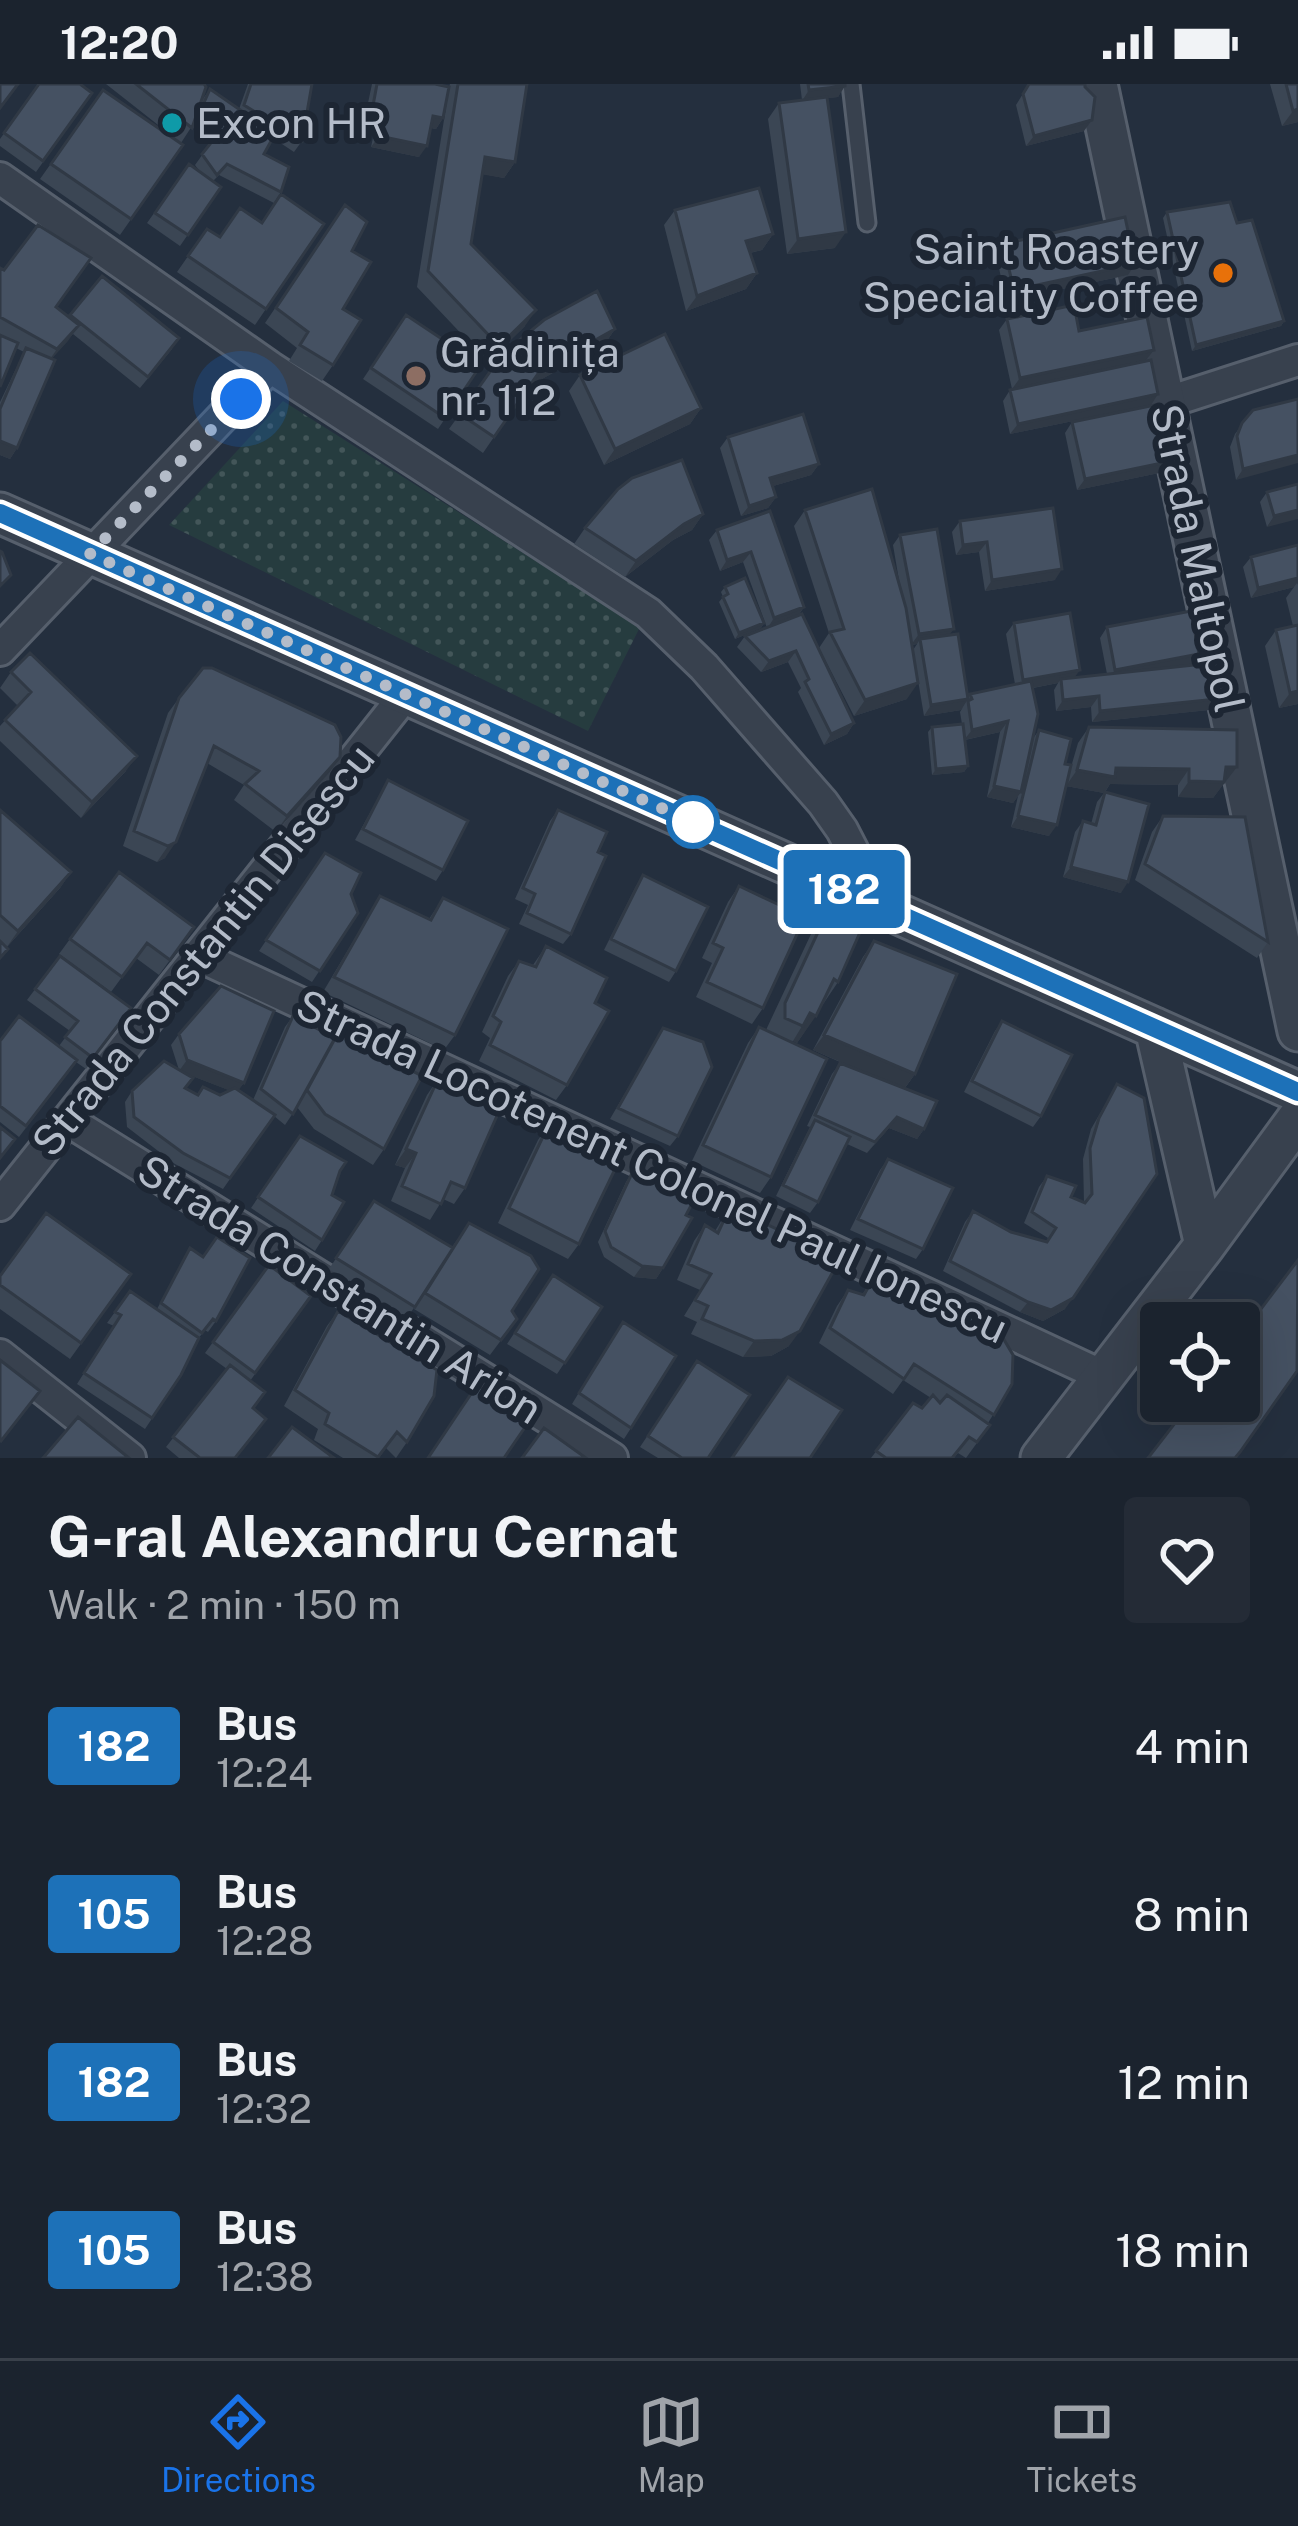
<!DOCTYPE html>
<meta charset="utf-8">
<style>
body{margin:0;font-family:"Public Sans",sans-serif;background:#242b36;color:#f1f3f6;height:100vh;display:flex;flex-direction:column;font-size:45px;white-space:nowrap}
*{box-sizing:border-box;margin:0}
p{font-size:39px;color:#a0a4aa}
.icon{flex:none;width:66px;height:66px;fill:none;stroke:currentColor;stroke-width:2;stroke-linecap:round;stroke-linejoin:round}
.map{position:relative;height:1374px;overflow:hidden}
.drawer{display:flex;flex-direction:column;background:#1b232e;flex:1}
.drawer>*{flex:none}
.badge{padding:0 24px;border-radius:9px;font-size:42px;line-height:78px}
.controls{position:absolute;left:1140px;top:1218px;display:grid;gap:24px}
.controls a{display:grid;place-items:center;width:120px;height:120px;border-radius:12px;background:#1b232e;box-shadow:0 12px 48px #0002,0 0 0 3px #39404a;font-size:60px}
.you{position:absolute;width:60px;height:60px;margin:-30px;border:9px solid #fff;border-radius:50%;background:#1a73e8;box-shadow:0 0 0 18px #1a73e833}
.map>.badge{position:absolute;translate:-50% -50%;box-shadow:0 0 0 6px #fff}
.round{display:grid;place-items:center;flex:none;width:126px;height:126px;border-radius:12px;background:#242b36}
.summary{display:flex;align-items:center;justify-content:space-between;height:204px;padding:0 48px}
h1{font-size:57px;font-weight:700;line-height:90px}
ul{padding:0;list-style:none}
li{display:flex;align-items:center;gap:36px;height:168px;padding:0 48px}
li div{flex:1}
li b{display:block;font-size:45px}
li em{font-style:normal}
li .badge{min-width:132px;font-weight:700;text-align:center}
.status{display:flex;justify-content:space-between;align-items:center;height:84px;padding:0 60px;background:#1b232e;direction:ltr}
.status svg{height:33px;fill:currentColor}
.dock{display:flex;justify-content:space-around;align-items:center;height:168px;border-top:3px solid #39404a;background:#1b232e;font-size:33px;color:#a0a4aa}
.dock a{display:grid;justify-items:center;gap:6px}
.dock .active{color:#1a73e8}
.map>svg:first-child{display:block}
</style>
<div class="status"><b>12:20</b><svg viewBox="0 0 49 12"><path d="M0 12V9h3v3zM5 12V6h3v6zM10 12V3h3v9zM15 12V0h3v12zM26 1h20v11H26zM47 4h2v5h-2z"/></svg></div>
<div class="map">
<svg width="1298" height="1374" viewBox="0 0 1298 1374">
<defs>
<pattern id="park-dots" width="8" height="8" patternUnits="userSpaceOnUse" patternTransform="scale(3)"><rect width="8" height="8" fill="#263c3f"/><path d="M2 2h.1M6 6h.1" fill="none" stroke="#435659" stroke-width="1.8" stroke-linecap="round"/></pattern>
</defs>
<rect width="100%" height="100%" fill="#242f3e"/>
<path fill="url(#park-dots)" d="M283,317L640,543L588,647L169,441Z"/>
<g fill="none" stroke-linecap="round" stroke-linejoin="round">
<defs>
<path id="service" d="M851,0L867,139"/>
<path id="minor" d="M0,94L270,283L648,529L704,583L823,719L842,746L858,777L874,819
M1165,319L1298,276
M0,566L270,283
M199,872L1105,1293
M67,1036L612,1374
M0,1121L406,610
M0,1271L130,1374"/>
<path id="tertiary" d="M1097,0L1298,947
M0,429L1298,1008
M1155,944L1205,1161
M1041,1374L1205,1161L1298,1034"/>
</defs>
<use href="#service" stroke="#565f6c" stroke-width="21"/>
<use href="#minor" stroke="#565f6c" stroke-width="36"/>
<use href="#tertiary" stroke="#565f6c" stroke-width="45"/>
<use href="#service" stroke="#38414e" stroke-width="15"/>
<use href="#minor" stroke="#38414e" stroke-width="30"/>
<use href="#tertiary" stroke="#38414e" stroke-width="39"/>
</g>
<path fill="#3b4654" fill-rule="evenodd" d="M39,0L92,9L36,88L0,62V55Z
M106,0H204L202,16L210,5L239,25L248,0H312L302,57L294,68L273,54L264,70L281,108L274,119L219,91L213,97L221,103L180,162L147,139L189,80L200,88L195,81L210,60L192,42L181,59Z
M372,0L449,3L450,0H527L515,78L504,94L483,90L471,160L525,242L488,278L417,203L449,5L443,34L436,45L431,44L419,73L371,63L376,40L364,38Z
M800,0H845L838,13L827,14L835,164L787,170L768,35L779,19L802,16Z
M1029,0L1084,47L1026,62L1016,21Z
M1270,0H1298V38L1282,42Z
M103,6L183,61L120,151L40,95Z
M345,121L352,167L333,281L322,297L289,277L297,264L265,239Z
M675,126L773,150L762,166L750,169L757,189L746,205L686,227L664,141Z
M1167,128L1237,139L1284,237L1281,242L1192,267L1163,134Z
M324,140L255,241L177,188L207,145L219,153Z
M1003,160L1128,191L1006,217L996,170Z
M0,184L69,233L102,192L172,265L140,304L73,250L51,275L17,364L10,375L0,371V318L24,268L16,264L0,303Z
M406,231L481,281L438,345L363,295Z
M1007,235L1079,247L1146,276L1012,305L999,246Z
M615,245L604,261L529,302L483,369L449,345L492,285Z
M580,291L701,324L690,340L604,381L569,307Z
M1010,306L1151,321L1010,350L1003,317Z
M1298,315L1236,396L1230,363L1235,350L1253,326Z
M1072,338L1159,389L1077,406L1065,349Z
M728,353L819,380L811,391L773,402L776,413L768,424L741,432L720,364Z
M1298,400L1267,443L1260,418L1267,408Z
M805,426L901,508L893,461L900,451L950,551L968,613L970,610L1015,600L1006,550L1014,539L1074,594L1107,590L1100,554L1107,543L1199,570L1191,581L1217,615L1209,626L1092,638L1091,623L1056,627L1054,606L1058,599L1033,604L1032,656L1039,646L1065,680L1069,690L1078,659L1089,643L1226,699H1224L1213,714L1178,713V701L1110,700L1105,708L1121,809L1063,793L1075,748L1083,737L1091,740L1097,718L1104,709L1066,702L1049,752L1011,743L1018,712L1013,719L987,713L1000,648L965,656L968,682L964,688L932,691L928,648L932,643L962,640L960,628L963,623L961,626L924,632L913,566L917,560L912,561L907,615L854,632L819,564L829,549L794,442Z
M770,427L804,523L798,532L854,639L847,650L824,661L798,608L801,604L788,578L761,588L737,563L745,552L767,544L743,478L720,487L709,456L717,446Z
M703,430L692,446L673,456L625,493L574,460L585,444Z
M960,437L1055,496L985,507L979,468L956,471L952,448Z
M1298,461V620L1279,624L1265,562L1276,546L1293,542L1286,514L1294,503L1251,514L1243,483L1251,473Z
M725,503L764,539L761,544L735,555L719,518L723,513L721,508Z
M11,588L126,687L81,734L0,657V642L18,622L0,604Z
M179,614L340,673L329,689L276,748L234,716L244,701L207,679L165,774L157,778L123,762L168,629Z
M388,696L443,786L436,797L355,756Z
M0,726L71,788L60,804L7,863L0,856Z
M558,726L598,768L571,850L563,860L519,840L528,821L515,815L550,737Z
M1163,732L1268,858L1257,874L1135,796L1152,748Z
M325,769L351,810L358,829L312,898L259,867Z
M119,788L194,843L159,891L136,874L111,908L59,870Z
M643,791L676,887L669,898L604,866L636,802Z
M739,802L763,924L752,940L696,913L712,879L702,874L728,818Z
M838,805V898L797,959L793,957L792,958L771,1093L760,1109L692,1077L748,959L759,943L766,946L819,833Z
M380,812L429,835L443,814L455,951L444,966L323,908Z
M874,857L915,990L905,1004L924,1045L917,1055L889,1044L867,1069L847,1060L818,1118L810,1129L776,1112L810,1043L807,1042L832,990L840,979L867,990L813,966L863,873Z
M546,862L595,919L567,1001L556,1016L479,977L490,954L482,948L508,892L519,877L533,881Z
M60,872L131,924L86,985L76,978L19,1053L0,1038V957L59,962L70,947L27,916Z
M293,932L384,1065L373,1081L314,1045L297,1023L285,1041L274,1032L223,1105L175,1080L127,1043L125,1018L132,1007L179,986L171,961L179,950L244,999L238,1006L253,1016L285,943ZM182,988L229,1006L220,1011H198L185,1004Z
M1002,937L1041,1032L1033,1043L964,1008L995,947Z
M663,944L678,1052L670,1062L610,1035Z
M438,995L465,1104L454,1120L443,1115L430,1136L391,1117L405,1084L395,1081L427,1011Z
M1117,1000L1065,1225L1043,1237L1020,1228L943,1187L965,1138L973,1127L1011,1148L1046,1158L1048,1154L1024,1139L1039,1103L1047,1092L1071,1113L1084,1119L1083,1075L1091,1045Z
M549,1040L576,1061L579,1160L568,1175L498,1139L538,1056Z
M300,1052L332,1111L322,1156L315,1167L251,1124Z
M888,1075L923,1165L916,1175L850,1146L880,1086Z
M633,1087L686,1131L663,1184L656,1195L634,1193L604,1173L598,1158L626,1098Z
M374,1117L452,1163L469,1139L517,1235L490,1271L414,1225L418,1218L407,1234L329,1185Z
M730,1123L789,1262L771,1272L743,1273L691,1250L697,1238L684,1232L700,1206L677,1196L694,1157L705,1141L715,1147Z
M190,1164L216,1237L208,1248L205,1246L198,1255L181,1291L145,1345L77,1300L114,1242L107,1239L130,1207L157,1225Z
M269,1181L311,1212L250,1297L253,1325L236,1374H179L166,1363L227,1285L205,1269Z
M131,1190L70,1275L0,1225V1192Z
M553,1191L602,1223L557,1290L507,1260Z
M875,1191L1012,1300L988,1339L990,1341L966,1374L958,1369L954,1374H871L913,1319L922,1324L931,1314L903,1296L893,1310L819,1259L837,1222L848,1206L862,1211Z
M338,1227L407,1358L396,1374L386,1364L379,1374H343L314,1356L318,1345L284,1322L327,1242Z
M615,1249L631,1344L624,1355L572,1320Z
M697,1277L708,1374H658L640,1363Z"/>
<path fill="#303945" d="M845,2L838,13L802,17L809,6Z
M1298,25V38L1282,42L1293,27Z
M372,27L384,30L376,40L364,38Z
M433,32L443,34L436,45L426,43Z
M1092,36L1084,47L1026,62L1034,52Z
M379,52L427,62L419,73L371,63Z
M485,73L515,78L504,94L474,89Z
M846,148L835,164L787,170L798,155Z
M773,150L762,166L735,172L746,157Z
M1135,180L1128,191L1006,217L1014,206Z
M757,189L746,205L686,227L697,212Z
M536,226L525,242L488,278L499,262Z
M1284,237L1281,242L1192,267L1196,261Z
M79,241L68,257L46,281L57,265Z
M615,245L604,261L529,302L540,287Z
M1154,266L1146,276L1012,305L1020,294Z
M1158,310L1151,321L1010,350L1018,340Z
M701,324L690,340L604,381L615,365Z
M0,357L17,364L10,375L0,371Z
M1298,371V379L1236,396L1243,385Z
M1167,378L1159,389L1077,406L1085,395Z
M819,380L811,391L763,405L770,394Z
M776,413L768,424L741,432L749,422Z
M1298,426V435L1267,443L1274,432Z
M703,430L692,446L673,456L625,493L636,477L684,440Z
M987,458L979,468L956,471L963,461Z
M751,468L743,478L720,487L727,476Z
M1062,485L1055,496L985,507L992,496Z
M1298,494V501L1297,499L1294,503L1251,514L1258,504Z
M804,523L796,534L767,545L774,534Z
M764,539L761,544L735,555L739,549Z
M954,545L946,555H920L917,560L911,561L919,550Z
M796,567L788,578L761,588L769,577Z
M1199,570L1191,581L1108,596L1115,586Z
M1080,586L1072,597L1061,595L1058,599L1016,607L1023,596Z
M918,599L907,615L854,632L865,616Z
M1298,607V620L1279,624L1290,609Z
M1099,612L1091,623L1056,627L1063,616Z
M968,615L961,626L924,632L931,621Z
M1217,615L1209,626L1092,638L1100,627Z
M1008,637L1000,648L964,656L972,646Z
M854,639L847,650L824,661L831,650Z
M137,672L126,687L81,734L92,718Z
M340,673L329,689L276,748L287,732Z
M968,682L964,688L932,691L936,685Z
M1226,683H1237L1213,714L1178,713L1189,697Z
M1116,684L1189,685L1178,701L1110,700L1104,709L1066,702L1077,686Z
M994,702L1021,708L1013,719L987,713Z
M1018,732L1057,741L1049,752L1011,743Z
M176,758L165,774L157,778L168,762Z
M1071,783L1128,798L1121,809L1063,793Z
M71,788L60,804L7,863L18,847Z
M810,929L816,932L797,959L793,957Z
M824,951L915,990L904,1005L813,966Z
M187,976L244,999L236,1009L179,987Z
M897,1033L924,1045L917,1055L889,1044L867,1069Z
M406,1065L416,1069L405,1084L395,1081Z
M642,1182L663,1184L656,1195L634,1193Z
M1073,1214L1065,1225L1043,1237L1020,1228L1028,1218Z
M800,1247L789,1262L771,1272L743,1273L754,1257Z"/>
<path fill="#455162" stroke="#303945" stroke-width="3" d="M0,0H18L0,24Z
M39,0H80L92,9L43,77L4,49Z
M136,0H204L206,3L192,44Z
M251,0H312L302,57L244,21Z
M377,0H435L449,3L443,34L433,32L427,62L379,52L384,30L372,27Z
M458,0H527L515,78L485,73L471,160L536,226L499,262L428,187Z
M808,0H845V2L809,6Z
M1029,0H1085V3L1095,13L1092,36L1034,52L1023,10Z
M1286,0H1298V25L1293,27Z
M210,5L275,50L264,70L289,83L281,108L227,80L217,91L202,70L218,50L199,30Z
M103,6L183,61L131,135L51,80Z
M827,13L846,148L798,155L779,19Z
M189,80L221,103L188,151L155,129Z
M759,104L773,150L746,157L757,189L697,212L675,126Z
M281,110L324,140L266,225L188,172L207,145L220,153L240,124L262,139Z
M1230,118L1237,139L1252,136L1284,237L1196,261L1167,128Z
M345,121L367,138L352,167L371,178L343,225L361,236L333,281L300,261L308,248L276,224Z
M1125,133L1135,180L1014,206L1003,160Z
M38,141L91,174L56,223L79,241L57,265L0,233V184L4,186Z
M102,192L179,254L148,293L70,231Z
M597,207L615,245L540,287L494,353L460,330L492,285L517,258L544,236Z
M1074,221L1079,247L1147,233L1154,266L1020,294L1007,235Z
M406,231L481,281L445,334L371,284Z
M665,250L701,324L615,365L580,291Z
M0,251L18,259L0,303Z
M26,264L55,276L17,364L0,357V325Z
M1151,276L1158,310L1018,340L1010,306Z
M1298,315V371L1243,385L1237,352L1242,339L1253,326Z
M1155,321L1167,378L1085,395L1072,338Z
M803,330L819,380L770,394L776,413L749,422L728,353Z
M682,376L703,430L684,440L636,477L585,444L618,405L632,394Z
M1298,400V426L1274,432L1267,408Z
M872,405L906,524L918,599L865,616L830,548L844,545L805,426Z
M1053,424L1062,485L992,496L987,458L963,461L960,437Z
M770,427L804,523L774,534L751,468L727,476L717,446Z
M937,445L954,545L919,550L900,451Z
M1298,461V494L1258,504L1251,473Z
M0,467L2,468L11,491L0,502Z
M745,494L764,539L739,549L723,513L728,510L725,503Z
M1191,527L1199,570L1115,586L1107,543Z
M1070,529L1080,586L1023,596L1014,539Z
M802,530L854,639L831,650L805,598L809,595L796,567L769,577L745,552Z
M1298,541V607L1290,609L1276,546Z
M958,550L968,615L931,621L920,555Z
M30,569L137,672L92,718L5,636L31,608L11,588Z
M1213,579L1217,615L1100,627L1099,612L1063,616L1061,595Z
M203,584H212L335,641L341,653L340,673L287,732L245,700L259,687L214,662L176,758L168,762L134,747L179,614Z
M1031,597L1038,630L1021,708L994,702L1008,637L972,646L968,617L972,615L970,610Z
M963,640L968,682L936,685L932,643Z
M1089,643L1237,646V683H1226L1224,698L1189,697V685L1116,684L1115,693L1077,686Z
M1039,646L1071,655L1065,680L1071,681L1057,741L1018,732Z
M388,696L468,737L443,786L363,745Z
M1105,708L1149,720L1128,798L1071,783L1083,737L1096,741Z
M0,726L71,788L18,847L0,831Z
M558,726L607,748L598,768L606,772L571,850L527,829L535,810L523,804Z
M1163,732L1245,733L1268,858L1145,780Z
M325,769L361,789L351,810L358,829L320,887L266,856Z
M119,788L194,843L170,876L147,859L122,893L70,855Z
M643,791L708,823L676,887L611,855Z
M739,802L805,833L763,924L707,898L723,864L713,859Z
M838,805L873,819L838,898L834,895L816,932L810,929L803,942L785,934V919Z
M380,812L431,836L443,814L508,845L455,951L334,893Z
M0,857L8,865L0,874Z
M874,857L957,890L915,990L824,951Z
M546,862L607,894L595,919L609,927L567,1001L490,961L501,938L493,932L519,877L536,883Z
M60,872L131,924L93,974L65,953L78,937L35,905Z
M221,902L274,927L244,999L187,976L179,950Z
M19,932L77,976L26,1042L0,1022V957Z
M293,932L335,954L293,1030L261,1005Z
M1002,937L1072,971L1041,1032L972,997Z
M759,943L827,975L771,1093L703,1061Z
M663,944L703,958L712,983L678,1052L618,1024Z
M338,949L422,992L384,1065L325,1030L307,1006Z
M164,977L193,994L185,1004L198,1011L203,1003L220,1011L235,1004L275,1031L230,1094L183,1069L134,1033L132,1007Z
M840,979L937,1017L924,1045L897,1033L875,1058L815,1031Z
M438,995L500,1025L465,1104L451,1098L441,1120L402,1102L416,1069L406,1065Z
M1117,1000L1144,1014L1157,1090L1073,1214L1051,1226L1028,1218L950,1177L973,1127L1011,1148L1047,1158L1056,1144L1032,1128L1047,1092L1076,1102L1071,1113L1085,1119L1092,1110L1090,1064L1099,1034Z
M815,1036L850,1053L818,1118L783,1101Z
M549,1040L580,1052L576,1061L618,1079L579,1160L509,1124Z
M0,1043L15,1055L0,1074Z
M300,1052L346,1078L340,1087L332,1111L344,1118L322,1156L258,1113Z
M888,1075L953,1104L923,1165L858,1135Z
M633,1087L695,1114L686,1131L692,1134L663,1184L642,1182L611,1163L605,1147Z
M374,1117L453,1164L415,1223L336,1174Z
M730,1123L840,1175L800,1247L782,1256L754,1257L702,1235L708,1222L695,1216L711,1190L688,1180L705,1141L718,1149Z
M46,1129L131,1190L81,1259L0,1201V1192Z
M469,1139L531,1172L539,1185L512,1227L517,1235L501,1256L425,1209Z
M217,1153L250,1174L216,1237L213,1235L202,1249L161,1219L190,1164L203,1173Z
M1298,1176L1297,1287L1240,1368L1235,1374H1148L1192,1317H1239V1254Z
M269,1181L311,1212L255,1289L213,1258Z
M553,1191L602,1223L565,1279L515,1249Z
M875,1191L986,1239L1003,1254L1013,1271L1012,1300L994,1331L914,1280L904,1295L830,1244L848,1206L864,1211Z
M130,1207L199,1254L181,1291L152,1334L84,1289L121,1231L115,1228Z
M338,1227L437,1286L434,1312L407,1358L397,1348L378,1373L325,1340L329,1329L295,1306Z
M623,1238L676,1272L631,1344L579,1309Z
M0,1276L40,1307L1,1357L0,1356Z
M697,1277L750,1311L708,1374H682L648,1352Z
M230,1281L265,1308L253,1324L266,1335L235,1374H200L173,1353Z
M788,1293L842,1326L810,1374H732Z
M477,1301L530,1336L504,1374H428Z
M933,1311L940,1319L947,1311L990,1341L977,1358L969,1353L952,1374H886L876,1367L913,1319L922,1324Z
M78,1333L129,1374H43Z
M292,1343L334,1374H268Z
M544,1344L586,1374H522Z"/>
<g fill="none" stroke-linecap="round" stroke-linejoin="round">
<defs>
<path id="line" d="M0,429L1298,1008"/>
</defs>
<use href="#line" stroke="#fff" stroke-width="27"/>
<use href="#line" stroke="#1d71b8" stroke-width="18"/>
<path stroke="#b4bcc9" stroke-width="12" stroke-dasharray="0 21.6" d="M241,315L90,470L693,738"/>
</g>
<circle fill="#0f9aa8" stroke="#1d2633" stroke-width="4.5" cx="172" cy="39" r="12"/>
<circle fill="#e8710a" stroke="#1d2633" stroke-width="4.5" cx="1223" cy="189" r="12"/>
<circle fill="#8d6e63" stroke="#1d2633" stroke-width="4.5" cx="416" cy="292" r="12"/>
<circle fill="#fff" stroke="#1d71b8" stroke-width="6" cx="693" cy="738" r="24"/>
<g text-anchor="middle" stroke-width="12" stroke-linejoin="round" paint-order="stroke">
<g font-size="42" fill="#b4bcc9" stroke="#1d2633" text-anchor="start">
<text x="196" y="54">Excon HR</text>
<text x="1199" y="180" text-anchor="end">Saint Roastery<tspan x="1199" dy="48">Speciality Coffee</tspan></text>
<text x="440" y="283">Grădinița<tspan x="440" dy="48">nr. 112</tspan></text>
</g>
<g font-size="42" fill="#b4bcc9" stroke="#1d2633">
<text transform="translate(1198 474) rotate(78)" y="15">Strada Maltopol</text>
<text transform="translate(203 866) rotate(-51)" y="15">Strada Constantin Disescu</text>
<text transform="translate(652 1082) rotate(25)" y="15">Strada Locotenent Colonel Paul Ionescu</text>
<text transform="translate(340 1205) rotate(32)" y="15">Strada Constantin Arion</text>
</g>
</g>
</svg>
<div class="controls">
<a><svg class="icon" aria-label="locate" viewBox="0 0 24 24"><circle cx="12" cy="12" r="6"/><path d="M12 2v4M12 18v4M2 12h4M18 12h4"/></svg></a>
</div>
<div class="you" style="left:241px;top:315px"></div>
<b class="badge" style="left:844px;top:805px;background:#1d71b8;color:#fff">182</b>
</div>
<section class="drawer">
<div class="summary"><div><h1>G-ral Alexandru Cernat</h1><p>Walk · 2 min · 150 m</p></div><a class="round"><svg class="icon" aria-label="heart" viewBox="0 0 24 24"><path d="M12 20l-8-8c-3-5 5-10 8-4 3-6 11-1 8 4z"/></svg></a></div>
<ul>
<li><span class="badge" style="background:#1d71b8;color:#fff">182</span><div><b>Bus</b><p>12:24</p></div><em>4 min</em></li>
<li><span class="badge" style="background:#1d71b8;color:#fff">105</span><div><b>Bus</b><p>12:28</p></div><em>8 min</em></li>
<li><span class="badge" style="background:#1d71b8;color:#fff">182</span><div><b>Bus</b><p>12:32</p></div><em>12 min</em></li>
<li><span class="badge" style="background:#1d71b8;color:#fff">105</span><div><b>Bus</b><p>12:38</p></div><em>18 min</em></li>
</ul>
</section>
<nav class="dock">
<a class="active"><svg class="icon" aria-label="directions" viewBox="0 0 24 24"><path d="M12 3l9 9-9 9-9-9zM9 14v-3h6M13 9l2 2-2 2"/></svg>Directions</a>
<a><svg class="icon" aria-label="map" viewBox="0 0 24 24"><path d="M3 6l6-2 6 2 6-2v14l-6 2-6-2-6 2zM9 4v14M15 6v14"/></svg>Map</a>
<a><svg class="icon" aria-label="tickets" viewBox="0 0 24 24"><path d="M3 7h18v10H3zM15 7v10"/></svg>Tickets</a>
</nav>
